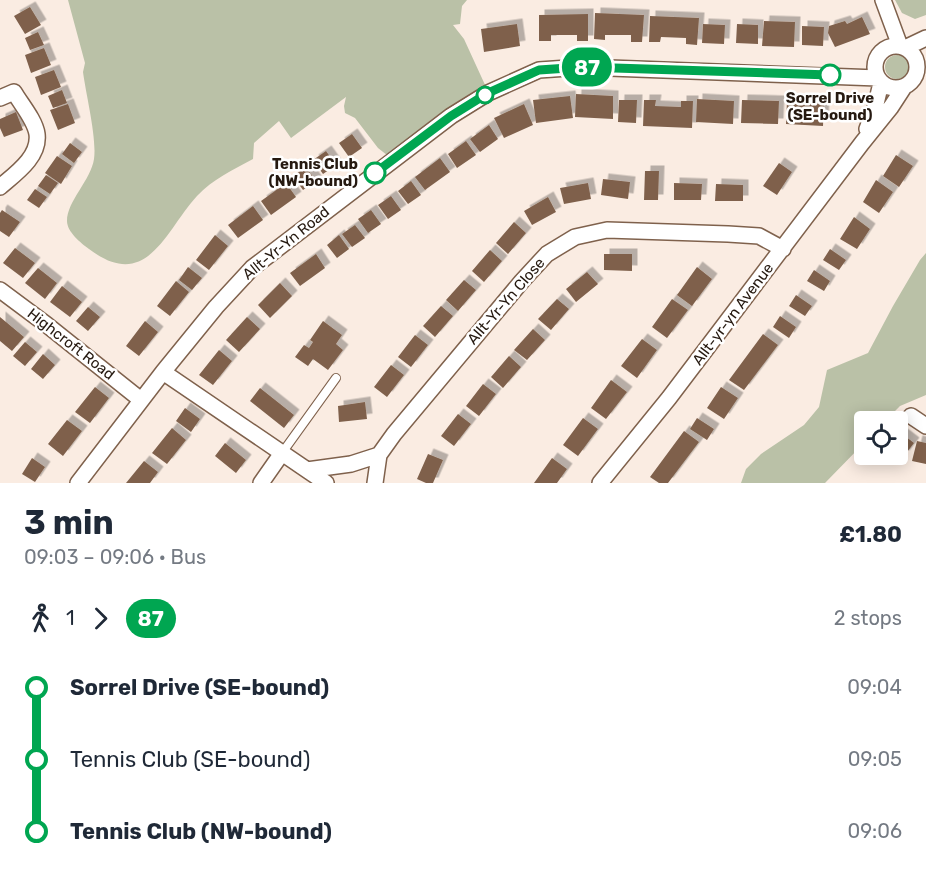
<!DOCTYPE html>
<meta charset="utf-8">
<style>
body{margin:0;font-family:Rubik,sans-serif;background:#f2f2f3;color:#1f2937;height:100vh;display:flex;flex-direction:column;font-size:22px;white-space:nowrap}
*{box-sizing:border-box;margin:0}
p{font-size:20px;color:#747a83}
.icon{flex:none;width:33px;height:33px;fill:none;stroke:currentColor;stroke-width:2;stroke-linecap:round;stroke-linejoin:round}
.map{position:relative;height:483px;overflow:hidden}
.drawer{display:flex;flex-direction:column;background:#fff;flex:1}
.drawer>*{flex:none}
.badge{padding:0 12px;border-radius:20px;font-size:21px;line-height:39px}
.buttons{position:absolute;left:854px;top:411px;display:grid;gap:12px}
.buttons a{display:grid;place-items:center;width:54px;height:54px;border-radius:6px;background:#fff;box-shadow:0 3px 15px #0003;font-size:30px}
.map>.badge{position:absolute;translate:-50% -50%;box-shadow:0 0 0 3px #fff}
.legs{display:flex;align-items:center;gap:9px;height:66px;padding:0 24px;font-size:20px}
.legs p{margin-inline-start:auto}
.summary{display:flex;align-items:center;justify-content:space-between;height:102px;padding:0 24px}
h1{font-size:33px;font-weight:700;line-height:45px}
ul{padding:0 24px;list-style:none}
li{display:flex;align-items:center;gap:21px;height:72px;font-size:22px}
li i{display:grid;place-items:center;width:9px;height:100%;margin:0 8px;background:currentColor}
li i::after{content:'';width:15px;height:15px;margin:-8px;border:4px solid;border-radius:50%;background:#fff}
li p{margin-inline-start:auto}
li:first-child i{background:linear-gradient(#0000 50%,currentColor 0)}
li:last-child i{background:linear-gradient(currentColor 50%,#0000 0)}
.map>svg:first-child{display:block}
</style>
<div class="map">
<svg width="926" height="483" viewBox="0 0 926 483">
<defs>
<filter id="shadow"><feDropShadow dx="5.5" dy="-5.5" stdDeviation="0" flood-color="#0004"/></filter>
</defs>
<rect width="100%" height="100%" fill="#faece2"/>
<path fill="#bac1a7" d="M68,0H467L462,6L460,24L453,25L464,39L486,87L392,159L378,148L355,118L345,113L344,106L346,97L291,138L279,121L254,143L253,159C233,170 213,179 197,196C165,231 147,293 89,249C81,243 67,232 67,221C67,201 91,180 94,159C97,138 86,95 83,72L85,63Z
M895,0H926V15L915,19L902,13Z
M885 67a12 12 0 1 1 24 0a12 12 0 1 1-24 0Z
M926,253V395L900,406L885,421L864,422V443L825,483H741L746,469L761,454L804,425L819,407L827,370L868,353L893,306L920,260Z"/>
<path fill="#7f614c" filter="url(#shadow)" d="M30,7L41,25L25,34L14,16Z
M595,13L644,15L642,42H631V35H605V40L594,39Z
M588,14V41H577V35H551V41H539V15Z
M650,16L699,18L697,45L686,44V38L661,37L660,42H649Z
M862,17L870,34L835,47L828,33L829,26L845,21L847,24Z
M764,21L795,22L794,47L762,46Z
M517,24L520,46L484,52L481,29Z
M703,24L725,25L724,44L702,43Z
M737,24L758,25V44L736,43Z
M802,26L824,27L823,46L802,45Z
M38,32L44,45L30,50L25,38Z
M44,48L51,65L31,73L25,55Z
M54,70L61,87L41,95L35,77Z
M62,90L67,103L53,108L48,96Z
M576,94L613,96V119L575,117Z
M570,96L573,118L536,123L533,100Z
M697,99L734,101L733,124L696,122Z
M619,100H637L636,123L618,122Z
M644,100H656L655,106L681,107V101H693L692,128L643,126Z
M742,100L779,101L778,124L741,123Z
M787,101L824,103L823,126L786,124Z
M68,104L75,123L58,130L50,110Z
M524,104L533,125L504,138L494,118Z
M16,112L23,130L4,137L0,128V119Z
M489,125L498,139L480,152L470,139Z
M352,134L362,148L349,157L339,143Z
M466,141L476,155L457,168L448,154Z
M70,143L82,152L74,163L62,154Z
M326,151L336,165L323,174L313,160Z
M896,155L913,166L899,187L883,176Z
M57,156L72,166L61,184L45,173Z
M440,158L450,172L425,190L415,177Z
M779,163L792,172L777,195L763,186Z
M306,167L316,181L303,190L293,176Z
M645,171H659L658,200H644Z
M46,175L58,183L50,194L38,186Z
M603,179L630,182L628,199L601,195Z
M876,180L893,192L879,213L863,202Z
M411,181L421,195L408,204L398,191Z
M286,183L296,197L271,215L261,201Z
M588,183L591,199L564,204L560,188Z
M674,183L702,184L701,200H674Z
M716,184L743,185V201H715Z
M35,189L47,197L39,208L27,200Z
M391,196L401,210L388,219L378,205Z
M548,197L556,212L532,225L524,211Z
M253,206L263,220L238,238L228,225Z
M2,210L20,222L9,237L0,231V213Z
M371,210L381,224L368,233L358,219Z
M854,217L870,229L857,249L840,239Z
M514,222L526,233L508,254L496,243Z
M355,225L365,238L352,247L342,234Z
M215,235L228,246L209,270L196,260Z
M339,235L349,249L337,258L327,245Z
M15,248L35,263L23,278L3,263Z
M830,249L846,260L839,270L823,260Z
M490,250L502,261L484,282L472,271Z
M316,254L325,268L300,286L290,273Z
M604,254H632V271L604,270Z
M188,267L202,278L192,290L179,280Z
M697,267L712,279L692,306L677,295Z
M38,268L57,283L45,299L25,283Z
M814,270L830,281L824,291L807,281Z
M587,272L598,284L576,302L566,289Z
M464,280L476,290L458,311L446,300Z
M176,281L189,292L170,316L157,306Z
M280,283L292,296L270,318L258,305Z
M62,286L82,302L70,317L50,302Z
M796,295L812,306L805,316L789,306Z
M557,299L569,309L551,330L538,319Z
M672,299L688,310L667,338L652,327Z
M441,306L453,316L435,337L423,326Z
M88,307L100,317L88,331L76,321Z
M780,316L796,327L789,338L773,327Z
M0,317L24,337L12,351L0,341Z
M247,317L260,329L239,352L226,340Z
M145,321L158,332L139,356L126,346Z
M323,321L342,335L336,344L343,350L328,370L313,359L308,366L295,357L304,345L309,348L313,342L310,340Z
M533,329L545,340L527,360L514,350Z
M763,334L778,345L744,390L729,380Z
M415,335L428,345L411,367L398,357Z
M642,339L657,350L637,378L621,366Z
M25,342L37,352L25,366L13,356Z
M219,350L232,361L213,385L199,375Z
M43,354L55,365L43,379L31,369Z
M509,356L521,367L503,388L491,377Z
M391,365L404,375L387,397L374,387Z
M611,380L627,392L606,419L591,408Z
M483,384L496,394L479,416L466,406Z
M95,387L109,398L90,423L75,412Z
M721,387L738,398L724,419L707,408Z
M260,388L294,415L284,428L250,401Z
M365,402L367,419L339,422L338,406Z
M185,408L200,419L191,432L176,421Z
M458,414L471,424L454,446L441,436Z
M583,418L598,429L578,456L563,445Z
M697,418L714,429L707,440L690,429Z
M67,420L82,431L63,456L48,444Z
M172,428L186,440L167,464L152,453Z
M897,430L914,443L904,456L897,451Z
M684,431L699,442L668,483H659L650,477Z
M917,441L926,443V464L912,461Z
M225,443L246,460L236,473L215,456Z
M428,454L443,460L433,483H426L417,479Z
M32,458L45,467L35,482L22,474Z
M552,458L567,469L557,483H534Z
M144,461L158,472L150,483H126Z"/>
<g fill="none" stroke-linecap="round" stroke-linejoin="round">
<defs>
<path id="lane" d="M282,453L336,378"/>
<path id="street" d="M883,0L900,46
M875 67a21 21 0 1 1 42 0a21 21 0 1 1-42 0Z
M905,48L926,38
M0,98L14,92C21,104 35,120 37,134C40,157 15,174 0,187
M867,129L875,108L881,83
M0,290L47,325L141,400
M163,372L307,470L351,464L379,455
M911,416L926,426
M307,470L326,483
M78,483L163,372L216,307L252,268L451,116L488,93L539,70L583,67L878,78
M261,483L282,453
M375,483L379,455L394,434L522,281L547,254L575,237L607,230L728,234L759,236L783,249
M600,483L669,398L862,143L891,107L904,87"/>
</defs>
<use href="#lane" stroke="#7f614c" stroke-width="10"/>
<use href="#street" stroke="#7f614c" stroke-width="18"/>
<use href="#lane" stroke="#fff" stroke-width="8"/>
<use href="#street" stroke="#fff" stroke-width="15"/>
</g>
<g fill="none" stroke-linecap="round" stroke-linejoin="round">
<defs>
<path id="line-1" d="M375,173L451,116L488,93L539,70L583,67L830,75"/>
</defs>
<use href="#line-1" stroke="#fff" stroke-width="14"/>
<use href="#line-1" stroke="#00a651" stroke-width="9"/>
</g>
<g fill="#fff" stroke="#00a651" stroke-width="3">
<circle cx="830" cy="75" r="10"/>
<circle cx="485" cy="95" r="8"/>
<circle cx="375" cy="173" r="10"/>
</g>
<g text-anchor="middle" stroke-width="5" stroke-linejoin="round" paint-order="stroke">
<g font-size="15" font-weight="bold" fill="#251910" stroke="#fff">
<text x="830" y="103">Sorrel Drive<tspan x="830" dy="17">(SE-bound)</tspan></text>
<text x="358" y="169" text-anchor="end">Tennis Club<tspan x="358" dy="17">(NW-bound)</tspan></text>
</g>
<g font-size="15" fill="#251910" stroke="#fff">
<text transform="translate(286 243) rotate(-39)" y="5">Allt-Yr-Yn Road</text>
<text transform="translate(506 301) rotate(-49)" y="5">Allt-Yr-Yn Close</text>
<text transform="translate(733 314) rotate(-53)" y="5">Allt-yr-yn Avenue</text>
<text transform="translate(71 344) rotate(38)" y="5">Highcroft Road</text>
</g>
</g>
</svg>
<div class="buttons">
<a><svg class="icon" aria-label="locate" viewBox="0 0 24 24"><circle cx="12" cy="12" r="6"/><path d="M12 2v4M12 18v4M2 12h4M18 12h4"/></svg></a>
</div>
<b class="badge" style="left:587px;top:67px;background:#00a651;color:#fff">87</b>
</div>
<section class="drawer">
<div class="summary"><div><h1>3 min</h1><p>09:03 – 09:06 · Bus</p></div><b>£1.80</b></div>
<div class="legs"><svg class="icon" aria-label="walk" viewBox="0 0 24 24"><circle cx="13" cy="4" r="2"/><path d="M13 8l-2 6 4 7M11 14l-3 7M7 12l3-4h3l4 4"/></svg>1<svg class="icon" aria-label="forward" viewBox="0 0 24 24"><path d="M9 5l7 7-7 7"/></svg><b class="badge" style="background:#00a651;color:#fff">87</b><p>2 stops</p></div>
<ul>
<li><i style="color:#00a651"></i><b>Sorrel Drive (SE-bound)</b><p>09:04</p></li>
<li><i style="color:#00a651"></i><span>Tennis Club (SE-bound)</span><p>09:05</p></li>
<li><i style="color:#00a651"></i><b>Tennis Club (NW-bound)</b><p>09:06</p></li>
</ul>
</section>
